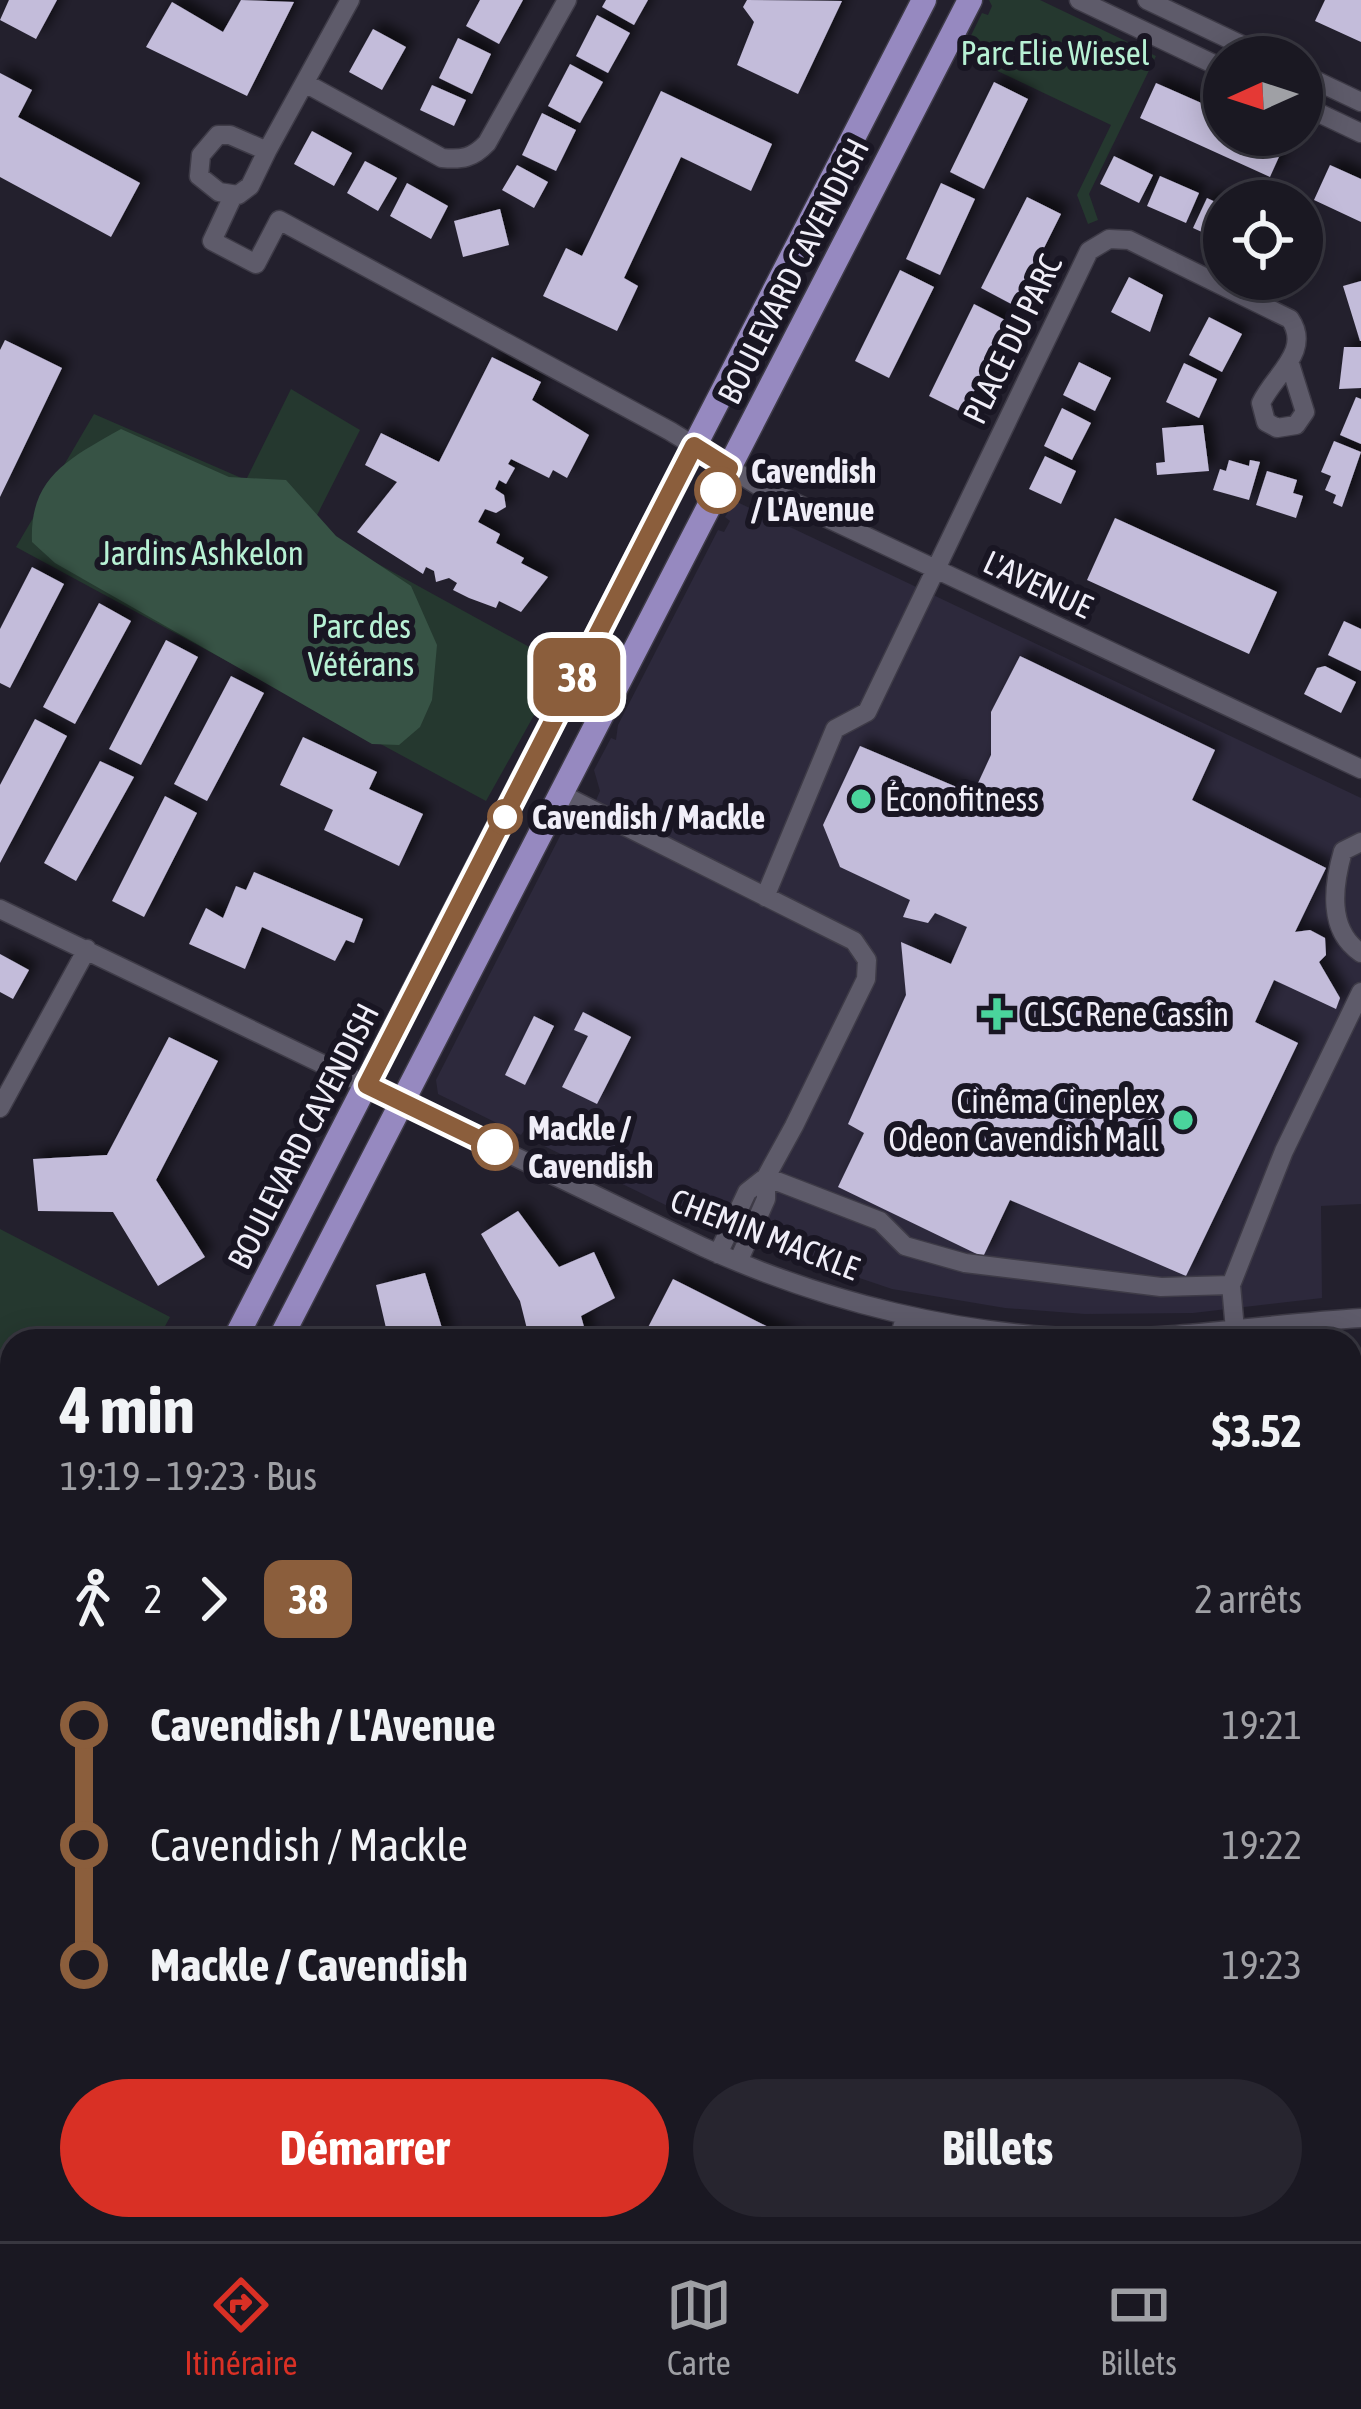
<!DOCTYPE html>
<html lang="fr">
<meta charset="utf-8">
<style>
body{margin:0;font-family:"Asap Condensed",sans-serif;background:#27252f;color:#f1f3f6;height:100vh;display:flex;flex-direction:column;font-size:45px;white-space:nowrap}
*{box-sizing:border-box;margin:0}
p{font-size:39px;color:#9fa0a5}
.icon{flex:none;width:66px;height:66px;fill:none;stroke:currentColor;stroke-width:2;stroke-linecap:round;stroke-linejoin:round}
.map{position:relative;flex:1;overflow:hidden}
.side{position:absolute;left:0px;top:1329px;width:1362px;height:912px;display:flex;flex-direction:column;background:#1a1822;border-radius:36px 36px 0 0;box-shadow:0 6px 30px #0003,0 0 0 3px #383740}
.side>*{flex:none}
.badge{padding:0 24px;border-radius:18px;font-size:42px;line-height:78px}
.needle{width:78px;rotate:267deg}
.controls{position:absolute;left:1203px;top:36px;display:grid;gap:24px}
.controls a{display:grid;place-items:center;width:120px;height:120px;border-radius:50%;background:#1a1822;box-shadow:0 6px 30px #0003,0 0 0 3px #383740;font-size:60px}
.map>.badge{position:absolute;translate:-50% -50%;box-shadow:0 0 0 6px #fff}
.legs{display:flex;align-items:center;gap:18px;height:132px;padding:0 60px;font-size:39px}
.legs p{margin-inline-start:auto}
.headline{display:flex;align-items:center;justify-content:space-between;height:204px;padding:0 60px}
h1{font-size:66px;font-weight:700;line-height:90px}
.primary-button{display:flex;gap:24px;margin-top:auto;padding:24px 60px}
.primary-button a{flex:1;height:138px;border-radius:72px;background:#d93025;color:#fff;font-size:48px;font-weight:700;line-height:138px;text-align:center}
.primary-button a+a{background:#27252f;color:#f1f3f6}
ul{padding:0 60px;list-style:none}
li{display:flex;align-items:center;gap:42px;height:120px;font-size:45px}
li i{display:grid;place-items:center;width:18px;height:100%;margin:0 15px;background:currentColor}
li i::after{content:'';width:30px;height:30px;margin:-15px;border:9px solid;border-radius:50%;background:#1a1822}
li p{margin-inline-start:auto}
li:first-child i{background:linear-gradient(#0000 50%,currentColor 0)}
li:last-child i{background:linear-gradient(currentColor 50%,#0000 0)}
.tabs{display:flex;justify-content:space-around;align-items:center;height:168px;border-top:3px solid #383740;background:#1a1822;font-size:33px;color:#9fa0a5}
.tabs a{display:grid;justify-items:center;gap:6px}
.tabs .active{color:#d93025}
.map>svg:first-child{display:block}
</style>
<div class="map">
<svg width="1361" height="2241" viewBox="0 0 1361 2241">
<defs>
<filter id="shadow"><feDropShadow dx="8" dy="-8" stdDeviation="6" flood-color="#0009"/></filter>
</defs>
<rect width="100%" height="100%" fill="#23202d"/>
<path fill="#2d293c" d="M735,501L1361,798V1204L1321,1206L1322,1298L1193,1313L1085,1314L1005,1308L892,1289L717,1230L538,1143L525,1129L521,1135L438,1094L436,1080L561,834L585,826L600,791L594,770L611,738L616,740L618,725L718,530L724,532L730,521L725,517Z"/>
<path fill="#25382f" d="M989,0H1040L1132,44L1138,53L1141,49L1156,56L1089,194L1098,220L1088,224L1077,195L1111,125L962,54L982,13L988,15L992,6Z
M291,389L360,430L311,527L562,665L486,801L16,547L94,414L246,480Z
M0,1229L170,1317L157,1341H12V1387L0,1380Z
M1361,1704V2241H1099L1107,2229H1350V1727Z"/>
<path fill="#375345" d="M121,429L229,477L286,480L336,536L411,586L437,645L432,700L420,727L399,745L372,744L55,563L32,542C29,477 70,458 121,429Z"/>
<path fill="#c3bcda" filter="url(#shadow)" d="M9,0H57L36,39L0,20Z
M241,0L294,2L247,96L146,47L172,2L223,32Z
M480,0H523L499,44L466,26Z
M606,0H648L634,25L602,7Z
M747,0L842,1L798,94L737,65L754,22L743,7Z
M1325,0H1361V42L1315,21Z
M597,15L630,33L608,73L576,56Z
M373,29L406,47L382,90L349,72Z
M458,38L491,54L472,94L439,78Z
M570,64L603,82L580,123L548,106Z
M0,73L32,90L18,117L140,183L111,237L0,177Z
M994,82L1028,99L984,189L950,172Z
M1156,83L1224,113V135H1272L1286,141L1270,177L1140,118Z
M432,85L466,100L454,126L420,110Z
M661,91L772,144L751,191L681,157L624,278L638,286L617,331L543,296L566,248L582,256Z
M542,113L576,130L556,171L522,155Z
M312,131L352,153L334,186L294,164Z
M1114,156L1153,175L1139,203L1100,184Z
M365,161L397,178L378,211L347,193Z
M517,165L548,182L534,208L502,190Z
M1330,165L1361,179V222L1314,200Z
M1160,176L1199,193L1186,223L1147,206Z
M407,183L448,206L431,239L390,216Z
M941,183L975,199L940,275L906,259Z
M1027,197L1061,214L1015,306L981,288Z
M1207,198L1224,206V242L1193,228Z
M500,209L509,245L463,257L454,221Z
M900,270L934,287L889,378L855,361Z
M1129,277L1163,295L1150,332L1111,312Z
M1361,281V341H1360L1343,286Z
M974,304L1009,322L963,413L929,396Z
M1209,317L1242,334L1222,372L1189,355Z
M5,340L62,368L0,497V350Z
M1344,347H1361V388L1339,389Z
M492,357L541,382L532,400L589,435L567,478L553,470L549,478L511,459L508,464L515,468L506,484L499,480L495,489L504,495L506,507L496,513L485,509L478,522L500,534L496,543L524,558L521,563L548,577L521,612L499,601L496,608L469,598L453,590L457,583L449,578L436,582L434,571L426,567L423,574L357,532L397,482L365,465L381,433L439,462Z
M1079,362L1111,378L1095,411L1063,395Z
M1184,363L1217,379L1199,418L1166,402Z
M1356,397L1361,399V444L1340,435Z
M1062,408L1091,423L1072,460L1044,446Z
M1203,425L1209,471L1157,475L1156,463L1165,462L1162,428Z
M1334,441L1361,452L1342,507L1333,503L1336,495L1325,490L1331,476L1321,472Z
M1045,456L1076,471L1061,504L1029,489Z
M1229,460L1249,466L1250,460L1260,462L1249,500L1213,490L1220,469L1226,471Z
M1267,471L1297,480L1293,493L1303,496L1296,518L1256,505Z
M1115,518L1277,592L1249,654L1087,580Z
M32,567L64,584L10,688L0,683V629Z
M99,603L131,621L75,724L43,707Z
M1344,621L1361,629V671L1328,655Z
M166,640L198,657L141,765L109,749Z
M1020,656L1215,750L1192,800L1326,868L1295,932L1310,930L1325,938L1326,955L1319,962L1340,998L1336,1009L1274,980L1255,1022L1298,1043L1186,1276L1010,1200L983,1257L838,1187L864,1133L848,1124L906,995L901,942L951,964L967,927L935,913L928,923L903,917L910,900L840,867L823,825L860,746L973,794L991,755V712Z
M1325,666L1356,682L1341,713L1304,694L1317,668Z
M231,676L264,693L207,801L174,784Z
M35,719L67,736L0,863V785Z
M303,737L377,772L369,789L423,814L399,866L324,830L333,810L280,785Z
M100,761L134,777L76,881L44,863Z
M165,796L197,813L144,917L112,901Z
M254,872L363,919L354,943L346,940L335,961L262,927L245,969L189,944L206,908L223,918L236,886L246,890Z
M0,954L29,970L13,999L0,992Z
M583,1012L631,1037L597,1104L562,1087L588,1036L574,1030Z
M534,1016L554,1026L525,1085L505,1075Z
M169,1037L218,1061L156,1180L205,1257L158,1286L113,1212L38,1211L33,1159L107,1155Z
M518,1211L559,1267L594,1252L615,1298L581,1316L588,1341H530L520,1301L481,1234Z
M425,1273L446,1341H389L376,1285Z
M673,1279L796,1341H641Z
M0,1548L12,1555V1612L0,1606Z
M0,2013L12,2014V2063L0,2066Z
M0,2147L12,2154V2185L0,2212Z
M34,2229H129L124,2241H63Z
M346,2229H416L410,2241H370Z
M515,2229H561L556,2241H540Z
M673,2229H727L721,2241H667Z
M938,2229H978L973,2241H933Z
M995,2229H1022L1040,2237L989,2241Z"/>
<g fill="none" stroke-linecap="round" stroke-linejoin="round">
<defs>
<path id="minor" d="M1079,0L1224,69
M1147,0L1267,57
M1302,74L1361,102
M305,83L442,158C462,160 473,158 487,143L567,0
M1302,105L1361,133
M218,135H230L267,151L250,186L238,195L219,192L199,176L201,155Z
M267,151L350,0
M233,196L212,241L256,264L279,220L670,431L759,486L1361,769
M561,794L854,941L867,960L866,979L794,1126L766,1177L747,1192L718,1254
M1361,842L1343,851C1333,886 1327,930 1361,953
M765,897L835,729L867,712L1089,251L1109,239L1129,240L1290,319C1312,351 1274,375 1261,403L1266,422L1277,428L1296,425L1305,412L1290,364
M0,909L703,1247C825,1302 961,1336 1095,1338C1184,1339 1272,1323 1361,1318
M0,1108L87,949
M766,1177L880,1221L905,1246L965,1263L1161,1287L1231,1285
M738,1262L766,1199V1177
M1235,1330L1231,1285L1284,1151L1361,992
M898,1341L906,1315
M1350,1622L1361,1628
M1350,1684L1361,1659
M0,1983L12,1980
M1098,2229L1109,2241
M186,2241L191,2229"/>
<path id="major" d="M234,1341L924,0
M279,1341L970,0
M0,1764L12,1744
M0,1834L12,1815
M0,1896L12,1881"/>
</defs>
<use href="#minor" stroke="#3e3b47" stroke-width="21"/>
<use href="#major" stroke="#3e3b47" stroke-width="27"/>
<use href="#minor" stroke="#5e5b6a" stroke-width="18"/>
<use href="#major" stroke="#9689c0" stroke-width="24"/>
</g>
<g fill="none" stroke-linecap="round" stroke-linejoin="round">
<defs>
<path id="line-1" d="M495,1147L367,1085L694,446L729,468L718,490"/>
</defs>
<use href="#line-1" stroke="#fff" stroke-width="27"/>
<use href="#line-1" stroke="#8b5e3c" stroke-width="18"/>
</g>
<g fill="#fff" stroke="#8b5e3c" stroke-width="6">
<circle cx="718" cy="490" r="21"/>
<circle cx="505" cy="817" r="15"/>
<circle cx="495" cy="1147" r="21"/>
</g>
<g fill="#4ad49c" stroke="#191623" stroke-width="4.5">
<circle cx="861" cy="799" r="12"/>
<path d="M991 996h12v12h12v12h-12v12h-12v-12h-12v-12h12z"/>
<circle cx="1183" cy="1120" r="12"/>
</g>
<g text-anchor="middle" stroke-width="12" stroke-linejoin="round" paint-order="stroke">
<g font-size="33" fill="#b7f1d4" stroke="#191623">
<text x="1055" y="65">Parc Elie Wiesel</text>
<text x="202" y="565">Jardins Ashkelon</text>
<text x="361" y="638">Parc des<tspan x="361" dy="38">Vétérans</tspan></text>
</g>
<g font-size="33" fill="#f0eef8" stroke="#191623">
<text transform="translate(793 271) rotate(-63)" y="12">BOULEVARD CAVENDISH</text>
<text transform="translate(1012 339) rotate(-64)" y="12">PLACE DU PARC</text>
<text transform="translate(1038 584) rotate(25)" y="12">L'AVENUE</text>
<text transform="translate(303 1136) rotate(-63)" y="12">BOULEVARD CAVENDISH</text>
<text transform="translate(765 1234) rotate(21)" y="12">CHEMIN MACKLE</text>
</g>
<g font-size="33" font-weight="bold" fill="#f0eef8" stroke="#191623" text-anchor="start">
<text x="751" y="483">Cavendish<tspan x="751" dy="38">/ L'Avenue</tspan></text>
<text x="532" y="829">Cavendish / Mackle</text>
<text x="528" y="1140">Mackle /<tspan x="528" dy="38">Cavendish</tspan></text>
</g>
<g font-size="33" fill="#f0eef8" stroke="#191623" text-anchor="start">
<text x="885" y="811">Éconofitness</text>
<text x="1024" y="1026">CLSC Rene Cassin</text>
<text x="1159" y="1113" text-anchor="end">Cinéma Cineplex<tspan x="1159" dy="38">Odeon Cavendish Mall</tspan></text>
</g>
</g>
</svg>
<div class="controls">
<a><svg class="needle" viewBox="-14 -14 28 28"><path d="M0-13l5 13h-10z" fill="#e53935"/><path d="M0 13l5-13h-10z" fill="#9fa0a5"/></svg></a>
<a><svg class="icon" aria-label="locate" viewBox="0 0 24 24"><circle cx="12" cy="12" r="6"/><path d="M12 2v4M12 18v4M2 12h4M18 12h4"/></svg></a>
</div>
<b class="badge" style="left:577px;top:677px;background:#8b5e3c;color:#fff">38</b>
<section class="side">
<div class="headline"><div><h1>4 min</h1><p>19:19 – 19:23 · Bus</p></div><b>$3.52</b></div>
<div class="legs"><svg class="icon" aria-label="walk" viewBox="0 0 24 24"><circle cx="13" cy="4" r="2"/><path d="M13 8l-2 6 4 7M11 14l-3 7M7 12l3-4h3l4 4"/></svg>2<svg class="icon" aria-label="forward" viewBox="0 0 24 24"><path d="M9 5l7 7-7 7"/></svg><b class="badge" style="background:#8b5e3c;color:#fff">38</b><p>2 arrêts</p></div>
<ul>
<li><i style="color:#8b5e3c"></i><b>Cavendish / L'Avenue</b><p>19:21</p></li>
<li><i style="color:#8b5e3c"></i><span>Cavendish / Mackle</span><p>19:22</p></li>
<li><i style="color:#8b5e3c"></i><b>Mackle / Cavendish</b><p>19:23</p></li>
</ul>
<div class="primary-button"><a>Démarrer</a><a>Billets</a></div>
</section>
</div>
<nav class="tabs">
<a class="active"><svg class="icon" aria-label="directions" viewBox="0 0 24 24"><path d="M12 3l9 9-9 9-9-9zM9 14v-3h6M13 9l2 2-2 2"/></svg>Itinéraire</a>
<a><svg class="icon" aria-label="map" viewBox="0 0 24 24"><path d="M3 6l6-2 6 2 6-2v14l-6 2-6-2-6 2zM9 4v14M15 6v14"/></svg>Carte</a>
<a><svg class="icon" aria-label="tickets" viewBox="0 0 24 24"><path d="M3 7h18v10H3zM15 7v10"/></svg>Billets</a>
</nav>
